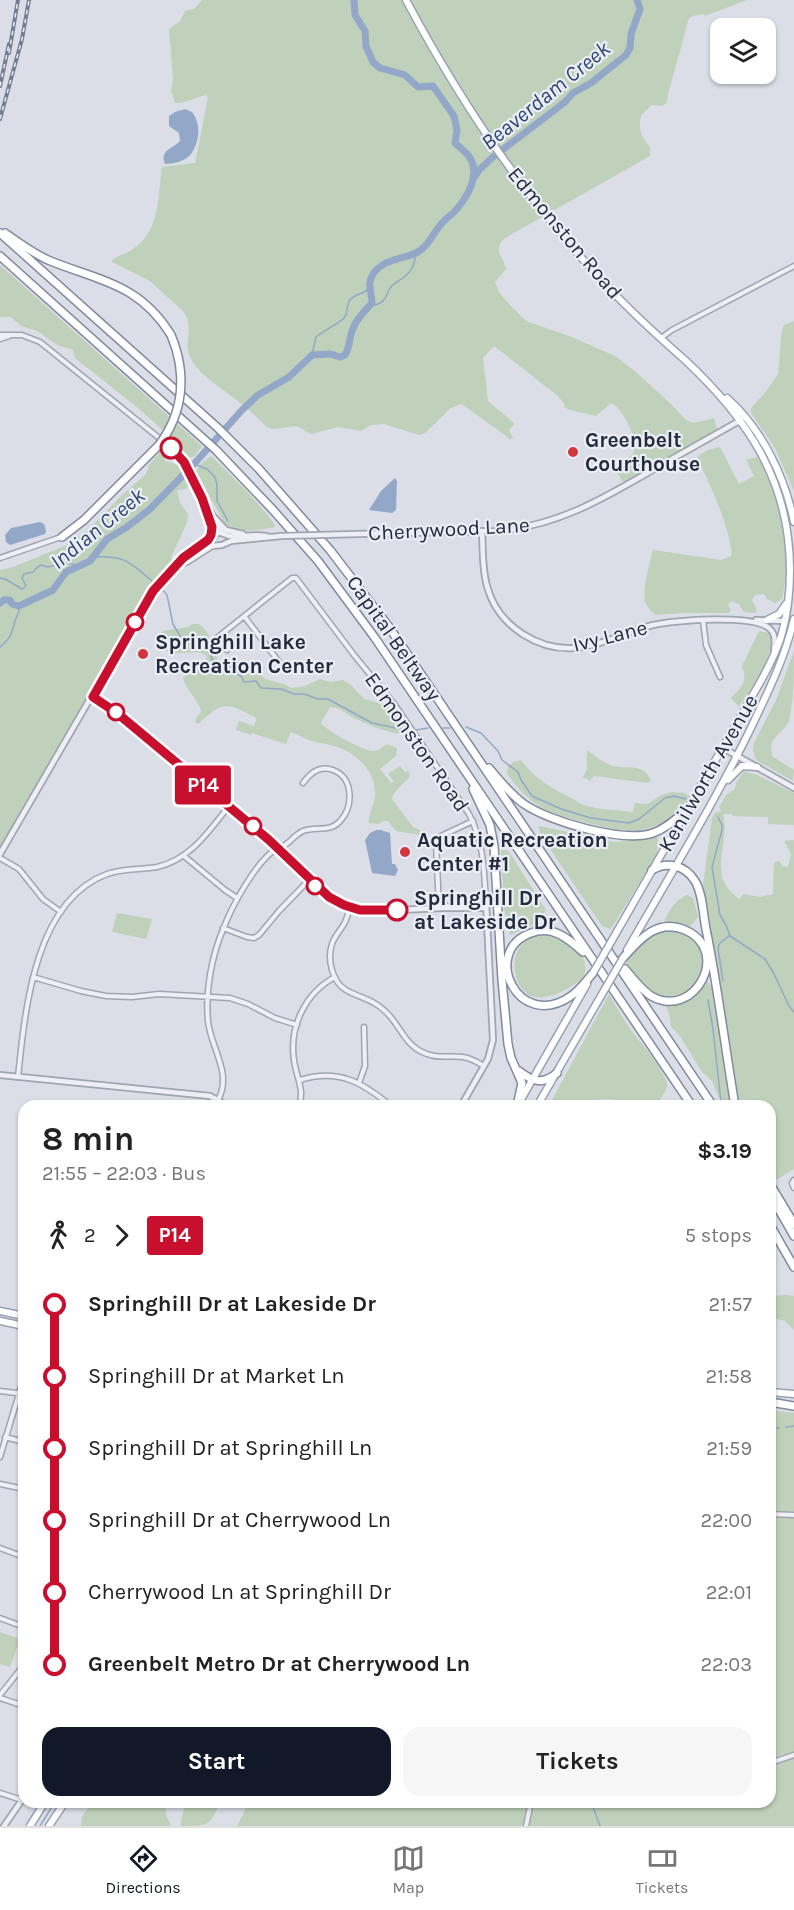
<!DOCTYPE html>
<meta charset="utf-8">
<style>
body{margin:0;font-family:Karla,sans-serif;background:#f6f6f6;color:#222;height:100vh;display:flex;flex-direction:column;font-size:22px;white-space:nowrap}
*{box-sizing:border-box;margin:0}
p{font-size:20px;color:#767676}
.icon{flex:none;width:33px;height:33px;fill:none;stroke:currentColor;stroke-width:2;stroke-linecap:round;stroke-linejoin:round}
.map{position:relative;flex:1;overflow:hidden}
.drawer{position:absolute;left:18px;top:1100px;width:758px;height:708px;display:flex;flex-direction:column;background:#fff;border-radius:18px;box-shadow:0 2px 4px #0004}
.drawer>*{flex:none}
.badge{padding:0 12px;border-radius:4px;font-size:21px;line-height:39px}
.tools{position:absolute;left:710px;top:18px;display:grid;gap:12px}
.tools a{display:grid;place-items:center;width:66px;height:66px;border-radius:12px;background:#fff;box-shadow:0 2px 4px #0004;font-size:30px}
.map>.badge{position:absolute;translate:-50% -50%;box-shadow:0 0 0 3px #fff}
.legs{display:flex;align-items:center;gap:9px;height:66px;padding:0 24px;font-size:20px}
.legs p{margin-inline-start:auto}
.overview{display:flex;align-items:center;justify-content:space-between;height:102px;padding:0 24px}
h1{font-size:33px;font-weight:700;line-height:45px}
.cta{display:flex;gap:12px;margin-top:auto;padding:12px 24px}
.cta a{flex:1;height:69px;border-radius:18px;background:#111827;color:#fff;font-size:24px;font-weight:700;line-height:69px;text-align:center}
.cta a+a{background:#f6f6f6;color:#222}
ul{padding:0 24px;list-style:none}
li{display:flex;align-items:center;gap:21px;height:72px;font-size:22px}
li i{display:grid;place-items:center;width:9px;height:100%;margin:0 8px;background:currentColor}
li i::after{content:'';width:15px;height:15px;margin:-8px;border:4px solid;border-radius:50%;background:#fff}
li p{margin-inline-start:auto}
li:first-child i{background:linear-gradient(#0000 50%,currentColor 0)}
li:last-child i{background:linear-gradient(currentColor 50%,#0000 0)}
.menu{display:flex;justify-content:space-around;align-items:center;height:84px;border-top:2px solid #e0e0e0;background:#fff;font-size:16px;color:#767676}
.menu a{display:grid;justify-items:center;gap:3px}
.menu .active{color:#111827}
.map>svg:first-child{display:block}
</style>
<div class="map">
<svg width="794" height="1826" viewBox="0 0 794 1826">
<rect width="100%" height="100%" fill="#dbdee6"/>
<path fill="#bfd1bb" d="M202,0H747L705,16L703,14L693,16L689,18L667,98V103L661,106L652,105L641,115C638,129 641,137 650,147V156L505,238C492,251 503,255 506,269L495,282L499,292L509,304L526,321L572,337L615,356L636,372L671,404L686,420L694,423L714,418L718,433L625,485L617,473L615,467C620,462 632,458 634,451C637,438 623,408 611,403L596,416L570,410L564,407L565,405L558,396L494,346L483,358L488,401L515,424L509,430L513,438L510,439L462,404L451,408L425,433L419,435L384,424L371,425L361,431L338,427L311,434L297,426L273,429L267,427C256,416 243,405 231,396C216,384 198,374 190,357C183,343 195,328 183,311L150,281L112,262V260C118,255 126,254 133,249C160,232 158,195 162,167L195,163L208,97L206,95C195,97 186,104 175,103L171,91L173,79L169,29L180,21L185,11L194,9Z
M0,265L202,446L195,456L189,458C178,447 168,435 156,424C131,401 102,380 75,358L73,350L59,346L37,331L21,326L11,317H0Z
M794,321V491L775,448L751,413V408L764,394L778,374L782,329L784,325Z
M164,447L166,450L164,457L165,461L179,465L189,486L185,489L177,490L180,503L188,514L187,523L171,557L174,568L153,591L0,854V570L13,567L67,545L89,529L121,496L146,474L149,465Z
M720,447L739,484L754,476L746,460L757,457C780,490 792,559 782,599L775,603L767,599L764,594L755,595L752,600L757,610L755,613L744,612L739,604L732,601L728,604L731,611L728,613H683L655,615C652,612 648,608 646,604C641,596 650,559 653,550L721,560L731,556C734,537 708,478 698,461V456C705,451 712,448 720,447Z
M211,456C234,478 256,499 275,525L274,527C260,531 237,533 225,524L196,472L199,465Z
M192,624H199C208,631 210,639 217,648V661L220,662L237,660L244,667L253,669L265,679L284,684L291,688L305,686L320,679L330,682L343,680L351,685L364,699L387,705L404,726L406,733C391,736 361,722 347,714C341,710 337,707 330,707L321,723C327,731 363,751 374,751C379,751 383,746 387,744L397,748L396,756L380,769L391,783L394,781L388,774L400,766L405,772L408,771L410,774C407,784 394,788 392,799L413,827L420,830V835L396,831L388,821H384L379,824L369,823C368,812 377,802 375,791C373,767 353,750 330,745C324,743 317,743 312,741C304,739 298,734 291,732L286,744L252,733L251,735L236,730L239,721L254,726L256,720L255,717C225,702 223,701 198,724L196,723L195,720L201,711C197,697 186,691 183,678L188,673L205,666L207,656C190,644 165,668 159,636L163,631L188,627Z
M759,631L771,634C774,660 752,686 739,707L731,698C742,686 748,683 742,666Z
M794,651C794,674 794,700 789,721C783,735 766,736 773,757L794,770L793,781L756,760L753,750L754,743L776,700Z
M587,750C594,755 600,761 608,764C622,772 642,760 651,780L648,783L594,776L590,781L583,777L587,769Z
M521,760C534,779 555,790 575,800C586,810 618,810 633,812L635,803L647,804L662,795L672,792L685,793L690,797C657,837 633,835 587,823C548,813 532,808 507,774L508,767L513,762Z
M744,771L757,775L794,793V825L768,824V817L733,816L732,814H723L725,827L721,863L722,878L728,889L739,899L744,894L760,897L773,894L774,862L780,861L782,866L788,867L791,854L784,841L794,840V1169L773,1182L770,1176V1106L738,1105L703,885L712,818L715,813L721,811L719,807L727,794L735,789L736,783Z
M540,826L614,842L658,837L657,854L611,929L602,926L542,837L538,827Z
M501,850H507L511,855L546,910L537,923L510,935L504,909Z
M687,895L693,898L698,917L685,932C701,946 706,952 702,974L712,988L731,1102H724L719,1098L712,1081L702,1072L680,1036L671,1027L670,1017L663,998C645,990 636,979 626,962C637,945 644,939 662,929C665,916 674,900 687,895Z
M117,913L152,919L146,939L112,932Z
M536,935C548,935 562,938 572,945C582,953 592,969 580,980C568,990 539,1006 525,992C513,982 511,957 521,945C525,940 531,938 536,935Z
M609,994C616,1006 623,1019 631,1030C639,1041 666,1071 667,1084C667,1091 661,1100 655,1103C643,1108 618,1098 604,1099C587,1100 570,1106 553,1105L552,1100Z
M787,1295L794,1296V1330L785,1321L770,1317V1296Z
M770,1410L794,1413V1826H237L249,1802H770Z
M0,1632L20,1639L10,1667L0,1664Z
M92,1802H166V1814L171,1826H81L82,1817Z
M186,1802H220C210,1826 210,1826 181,1826V1820Z"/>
<path fill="#93a8c9" d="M185,109L192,112C201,123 200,142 191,154C186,161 173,164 165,164C159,150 173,149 180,141L179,133L169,126V116L175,112Z
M395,478L397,481L396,510L392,513L369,510L381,491Z
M40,522L44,524L46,531L45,534L10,545L6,542L5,535L11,528Z
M376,830H381L390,833L392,864H395L398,870L395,876L372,873L365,840L370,833Z"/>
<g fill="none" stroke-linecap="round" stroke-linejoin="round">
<path stroke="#93a8c9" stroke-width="1.5" d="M370,306C392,302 383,292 394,284C408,275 414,271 416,253
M312,355L316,337C322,332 341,322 344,318C348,313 346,306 350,300C355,293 364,295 369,288
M194,464L207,469L215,477L217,485V501L228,521
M93,557C125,555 130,562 153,582
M0,578L5,579L22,589L26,586L22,578L24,574L33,572L40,565L48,567L66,563L78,565
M163,590L167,595L173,624L180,636L185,638C193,635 206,643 210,652C212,657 212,662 214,667L221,670L233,665L235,668L233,672L241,676L244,682L256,681L261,688L281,689L294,694H304L318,699H328L372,723L405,730
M0,606V603
M0,647C12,637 11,634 15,621C17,615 20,613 19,606
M466,727L481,733L498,751L502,760L518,772L521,780L532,796L561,809L591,818L629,823L639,819L665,798L674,796L686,799
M443,728H450
M416,730L428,728
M718,817L722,825V830L712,867L720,915L726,925L730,936L765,959L774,974L789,1006L794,1012
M723,981L718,948L720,943L729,936
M708,1000L713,1029L721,1102
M786,1427L794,1426
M770,1429L779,1428
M591,1802L600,1826
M40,1826L55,1802"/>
<path stroke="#93a8c9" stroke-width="7" d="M473,179L479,170L493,157L565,102L573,93L591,83L626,55L630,48L631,34L640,9L637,0
M0,603L4,600H10L12,604L19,606L53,590L66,572L90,561L107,539L127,527L150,509L194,464L242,410L258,395L289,377L312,355L331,354L340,357L345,355C350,347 349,340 352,331C355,320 365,311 372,303C372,293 367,285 372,276C381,259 401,260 416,253C429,247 433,232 443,222C447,217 453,214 456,210C468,196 482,173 468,155C464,150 459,147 455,143L457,130L454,116L433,86L418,87L405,75L380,68L373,62L366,46L365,31L355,15L354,0"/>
<defs>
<path id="minor" d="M0,335H22L40,342L174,450L184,462L222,532
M661,338L672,330L794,266
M0,339L9,336
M202,499C204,512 214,521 215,534
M0,558L61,537
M244,616L286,671
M703,620L706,645L720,677
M227,650L218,637L292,578H296L354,655L395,705L469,814C484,843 484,871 486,902
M184,856L225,890L237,898
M0,858L19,869L43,899L61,912
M350,907C348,913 347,919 344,924C340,931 334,937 332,944C327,959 332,982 346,990C360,998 373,999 386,1012C401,1026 405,1047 427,1054C439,1059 451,1055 463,1057C471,1058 477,1062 484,1066
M439,908L436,842L441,836L473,821
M223,928L247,937L254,938L259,935L279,911L309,880
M33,977L81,991L106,996L132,997L159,994L230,998L248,1004L275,1018L297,1025
M18,1077C25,1011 34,901 107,874C124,868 141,870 157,867C190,860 209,831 229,806
M300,1080C338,1068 362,1082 391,1106
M359,1083L365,1066L364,1027
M218,1100C233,1074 210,1046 208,1021C205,990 212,955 224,927C233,904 254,866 273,851C280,846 274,852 282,847C290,843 294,835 303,831C316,826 331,833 341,820C353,806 354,778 333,770C320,765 310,773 303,783
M299,1106C305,1089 296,1077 294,1060C289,1027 305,993 335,977
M794,1180L792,1183L794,1188
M0,1391L24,1394
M5,1437L24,1442
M0,1457L24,1377
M0,1484L24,1489
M770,1514L794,1515
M0,1548L24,1557
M0,1618L24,1627
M0,1695L24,1665
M0,1698L24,1706
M770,1763L794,1755
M0,1793L22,1800
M526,1826L531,1802"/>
<path id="tertiary" d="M214,517L226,530L243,534
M482,531C483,549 482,569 487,586C498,627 541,654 583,647C607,643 629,631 653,625C673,620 756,614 770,629C776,635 775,643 774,650
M357,534L499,531C560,525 604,498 656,468C684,452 713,436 741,420
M200,545L208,540L212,532L208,515
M180,564L187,562L212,546L222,545L231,541L281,536
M756,620L785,621
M93,697L117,713L269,840L320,891L339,903L360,910L379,911L441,908L459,904L486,902L493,1040L488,1059L461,1106
M723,748L794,788
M0,854L142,609L158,585L183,558L208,544L217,533C223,532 224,535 230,536C244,538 257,532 270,537
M443,908H486
M0,1075L210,1096L228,1106
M4,1826L24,1797"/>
<path id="primary" d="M406,0C462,105 528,203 610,289C634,315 660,338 686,361
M727,398C762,429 785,477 794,522
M767,620L779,614L786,604
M728,780L742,766L757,767
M611,942L762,679C770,664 778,649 782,633C788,612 790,591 790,570C790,481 748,419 685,360
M627,950C669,877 713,805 750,730C767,694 785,658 794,619
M519,1103L587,984
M537,1106L605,989
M0,1311L24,1316
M0,1321L24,1326
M770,1392L794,1394
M30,1826L45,1802
M49,1826L65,1802"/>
<path id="motorway" d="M0,233L218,428L259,469L330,550L389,627L713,1106
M5,233C19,243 33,253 48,260C99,281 139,283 171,335
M0,256L216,450L273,510L318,561L375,638L692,1106
M62,537L84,520L159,445
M489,768C500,781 510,794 524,804C550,822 624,843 653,833C667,828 677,818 688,809
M473,789L490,825L494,846L502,980L508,1044L511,1058L522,1083L517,1106
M652,870C667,861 685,865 695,881C703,894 703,915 706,929C718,988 725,1047 735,1106
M583,952C568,938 552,925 531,933C480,951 518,1033 571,996C580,990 586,981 593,973
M623,958C639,940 657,918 685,930C732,950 695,1021 651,996C641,989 633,979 625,969
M519,1071C533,1082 543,1085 557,1073
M770,1184L794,1224
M770,1194L794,1236
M770,1225L794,1267
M776,1403L794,1406"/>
</defs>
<use href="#minor" stroke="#a0a5b0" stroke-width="7"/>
<use href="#tertiary" stroke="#a0a5b0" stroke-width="8"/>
<use href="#primary" stroke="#99a1b3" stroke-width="9"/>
<use href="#motorway" stroke="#818a9e" stroke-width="10"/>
<use href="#minor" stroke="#edeff5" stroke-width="4"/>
<use href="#tertiary" stroke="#edeff5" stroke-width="4.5"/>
<use href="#primary" stroke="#fff" stroke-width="6"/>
<use href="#motorway" stroke="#fff" stroke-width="7"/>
<defs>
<path id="rail" d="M9,53L18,0
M0,86L9,44
M0,119L22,39L29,0"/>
</defs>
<use href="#rail" stroke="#737c91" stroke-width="4"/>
<use href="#rail" stroke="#eaedf4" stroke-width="1.5" stroke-dasharray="4.5" stroke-linecap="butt"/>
<defs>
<path id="tertiary-bridge" d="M281,536L357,534"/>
<path id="primary-bridge" d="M593,973L611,942
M605,989L623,958"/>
<path id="motorway-bridge" d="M159,445C184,412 187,373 171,335"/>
</defs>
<use href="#tertiary-bridge" stroke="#a0a5b0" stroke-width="8" stroke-linecap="butt"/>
<use href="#primary-bridge" stroke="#99a1b3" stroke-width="9" stroke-linecap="butt"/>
<use href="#motorway-bridge" stroke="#818a9e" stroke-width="10" stroke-linecap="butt"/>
<use href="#tertiary-bridge" stroke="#edeff5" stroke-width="4.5"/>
<use href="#primary-bridge" stroke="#fff" stroke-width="6"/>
<use href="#motorway-bridge" stroke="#fff" stroke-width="7"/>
</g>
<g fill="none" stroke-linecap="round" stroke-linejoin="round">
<defs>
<path id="line-1" d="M171,448L184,462L202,498L212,527L211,535L208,540L183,558L153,591L93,697L117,713L269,840L329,897L344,905L360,910H397"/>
</defs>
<use href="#line-1" stroke="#fff" stroke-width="14"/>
<use href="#line-1" stroke="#c8102e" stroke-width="9"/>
</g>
<g fill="#fff" stroke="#c8102e" stroke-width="3">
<circle cx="171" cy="448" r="10"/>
<circle cx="135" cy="622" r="8"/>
<circle cx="116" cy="712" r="8"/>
<circle cx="253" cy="826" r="8"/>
<circle cx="315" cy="886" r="8"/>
<circle cx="397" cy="910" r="10"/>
</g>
<g fill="#d5363e" stroke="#eaedf4" stroke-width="2">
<circle cx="573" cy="452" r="6"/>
<circle cx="143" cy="654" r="6"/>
<circle cx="405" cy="852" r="6"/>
</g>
<g text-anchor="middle" stroke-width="4.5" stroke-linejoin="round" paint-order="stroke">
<g font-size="21" fill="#242b3d" stroke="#eaedf4">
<text transform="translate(565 233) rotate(50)" y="7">Edmonston Road</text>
<text transform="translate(449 529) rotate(-3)" y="7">Cherrywood Lane</text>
<text transform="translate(610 636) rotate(-14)" y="7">Ivy Lane</text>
<text transform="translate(394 638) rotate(55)" y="7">Capital Beltway</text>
<text transform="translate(417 742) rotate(55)" y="7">Edmonston Road</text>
<text transform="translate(708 773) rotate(-60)" y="7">Kenilworth Avenue</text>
</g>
<g font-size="21" font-weight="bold" fill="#242b3d" stroke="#eaedf4" text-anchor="start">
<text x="585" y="447">Greenbelt<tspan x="585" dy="24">Courthouse</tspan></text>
<text x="155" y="649">Springhill Lake<tspan x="155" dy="24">Recreation Center</tspan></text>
<text x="417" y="847">Aquatic Recreation<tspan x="417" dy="24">Center #1</tspan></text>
</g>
<g font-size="21" font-weight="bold" fill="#242b3d" stroke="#eaedf4" text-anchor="start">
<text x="414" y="905">Springhill Dr<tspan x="414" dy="24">at Lakeside Dr</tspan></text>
</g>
<g font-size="22" font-style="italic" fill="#2c4573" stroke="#eaedf4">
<text transform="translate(545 95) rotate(-39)" y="8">Beaverdam Creek</text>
<text transform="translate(97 528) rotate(-39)" y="8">Indian Creek</text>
</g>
</g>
</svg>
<div class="tools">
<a><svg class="icon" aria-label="layers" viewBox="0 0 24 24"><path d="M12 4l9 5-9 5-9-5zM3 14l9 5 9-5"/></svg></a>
</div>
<b class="badge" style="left:203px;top:785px;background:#c8102e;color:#fff">P14</b>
<section class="drawer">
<div class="overview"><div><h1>8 min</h1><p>21:55 – 22:03 · Bus</p></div><b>$3.19</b></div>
<div class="legs"><svg class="icon" aria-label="walk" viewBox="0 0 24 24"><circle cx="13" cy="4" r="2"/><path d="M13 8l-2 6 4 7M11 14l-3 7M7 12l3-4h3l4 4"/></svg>2<svg class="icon" aria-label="forward" viewBox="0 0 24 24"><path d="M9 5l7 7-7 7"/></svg><b class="badge" style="background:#c8102e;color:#fff">P14</b><p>5 stops</p></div>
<ul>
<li><i style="color:#c8102e"></i><b>Springhill Dr at Lakeside Dr</b><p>21:57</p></li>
<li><i style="color:#c8102e"></i><span>Springhill Dr at Market Ln</span><p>21:58</p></li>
<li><i style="color:#c8102e"></i><span>Springhill Dr at Springhill Ln</span><p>21:59</p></li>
<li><i style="color:#c8102e"></i><span>Springhill Dr at Cherrywood Ln</span><p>22:00</p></li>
<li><i style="color:#c8102e"></i><span>Cherrywood Ln at Springhill Dr</span><p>22:01</p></li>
<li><i style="color:#c8102e"></i><b>Greenbelt Metro Dr at Cherrywood Ln</b><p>22:03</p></li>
</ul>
<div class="cta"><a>Start</a><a>Tickets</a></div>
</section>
</div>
<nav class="menu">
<a class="active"><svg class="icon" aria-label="directions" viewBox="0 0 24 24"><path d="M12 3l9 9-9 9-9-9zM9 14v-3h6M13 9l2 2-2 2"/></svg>Directions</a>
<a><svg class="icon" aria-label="map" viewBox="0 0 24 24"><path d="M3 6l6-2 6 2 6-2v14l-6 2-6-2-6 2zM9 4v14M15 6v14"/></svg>Map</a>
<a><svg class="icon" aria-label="tickets" viewBox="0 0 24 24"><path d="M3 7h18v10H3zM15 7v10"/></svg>Tickets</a>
</nav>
